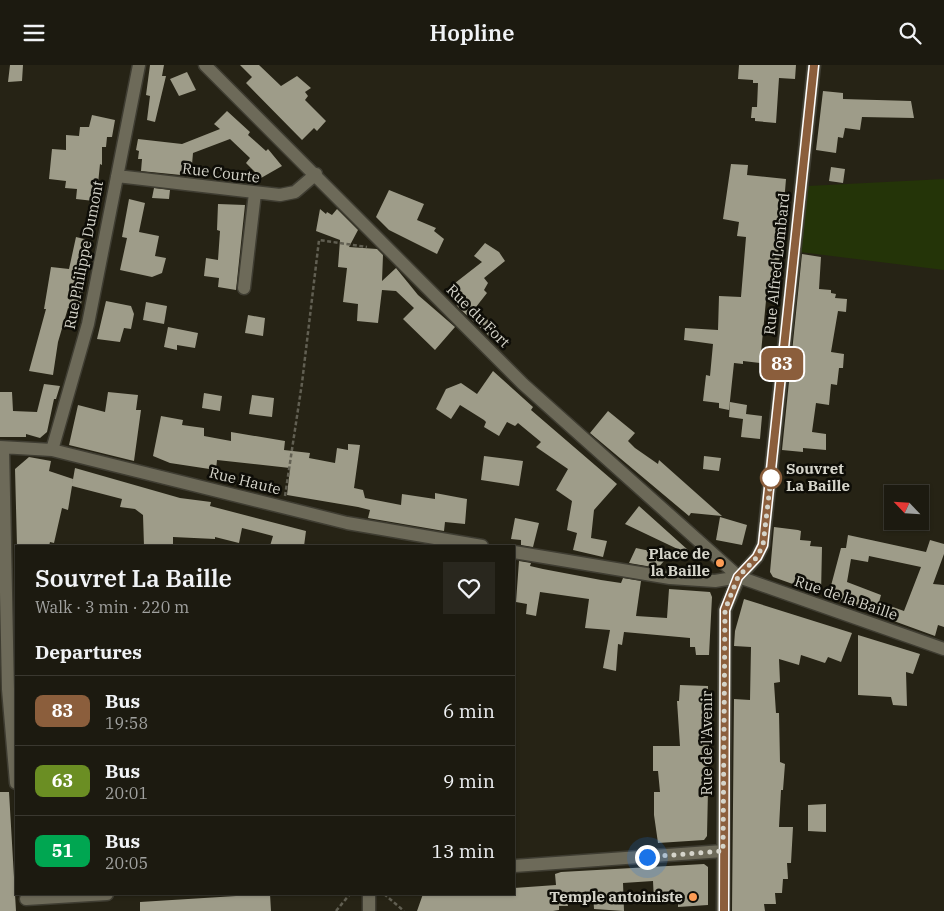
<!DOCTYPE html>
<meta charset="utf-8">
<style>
body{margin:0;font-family:"IBM Plex Serif",serif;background:#29271e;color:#f1f3f6;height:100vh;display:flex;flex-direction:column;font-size:19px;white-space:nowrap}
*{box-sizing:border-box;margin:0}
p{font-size:16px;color:#a0a19f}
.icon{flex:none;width:28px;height:28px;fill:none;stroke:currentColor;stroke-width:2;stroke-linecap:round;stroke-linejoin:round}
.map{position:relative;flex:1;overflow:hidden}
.side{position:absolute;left:15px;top:480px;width:500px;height:350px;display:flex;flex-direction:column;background:#1c1a10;border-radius:0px;box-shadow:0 1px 4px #0004,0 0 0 1px #3a3830}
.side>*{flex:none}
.badge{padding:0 10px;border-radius:8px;font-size:18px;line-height:32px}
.needle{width:32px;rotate:295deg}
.controls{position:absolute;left:884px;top:420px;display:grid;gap:10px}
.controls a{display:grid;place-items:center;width:45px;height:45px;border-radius:0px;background:#1c1a10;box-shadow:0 1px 4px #0004,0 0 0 1px #3a3830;font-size:25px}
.you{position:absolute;width:25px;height:25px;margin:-12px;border:4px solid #fff;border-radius:50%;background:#1a73e8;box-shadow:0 0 0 8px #1a73e833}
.map>.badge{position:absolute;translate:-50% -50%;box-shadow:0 0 0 2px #fff}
h2{padding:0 20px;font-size:19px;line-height:45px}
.round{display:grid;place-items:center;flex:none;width:52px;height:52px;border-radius:0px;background:#29271e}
.overview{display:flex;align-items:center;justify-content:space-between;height:85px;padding:0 20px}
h1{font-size:24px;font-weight:600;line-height:38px}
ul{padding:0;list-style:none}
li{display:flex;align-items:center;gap:15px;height:70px;padding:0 20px;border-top:1px solid #3a3830}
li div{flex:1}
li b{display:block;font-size:19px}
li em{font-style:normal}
li .badge{min-width:55px;font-weight:700;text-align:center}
header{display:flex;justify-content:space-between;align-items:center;height:65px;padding:0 20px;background:#1c1a10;font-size:22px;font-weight:600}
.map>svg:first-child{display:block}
</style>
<header><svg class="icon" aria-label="menu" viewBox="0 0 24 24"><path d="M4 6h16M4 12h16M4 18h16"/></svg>Hopline<svg class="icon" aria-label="search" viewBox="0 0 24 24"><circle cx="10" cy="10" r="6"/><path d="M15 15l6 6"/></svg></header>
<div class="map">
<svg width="944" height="846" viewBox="0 0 944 846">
<rect width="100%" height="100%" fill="#262315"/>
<path fill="#243408" d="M944,114V205L800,187L808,121Z"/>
<path fill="#9e9c89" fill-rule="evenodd" d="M10,0H23L22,16L8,17Z
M150,0H164L162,11H166L155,57L147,55L150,31L146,30Z
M240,0H259L281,21L297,11L311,23L305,27L308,31L305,35L326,56L317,66L314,63L302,75L246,18L252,12Z
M739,0H796L795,14L779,13L776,58L755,56V53H751L752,42H757L758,18H753V15L738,14Z
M187,7L196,25L179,31L170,14Z
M823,26L843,28V34L911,36L914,53L862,52L860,65L845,63L843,73L838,72L836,88L816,85Z
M227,46L250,67L248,70L266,86L268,84L282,101L261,113L246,98L250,93L230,74L193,88L191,111L141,106L142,94H138L139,86L136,85L138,74L182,79L220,64L214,59Z
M92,50L115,55L112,72H107L106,82H102V100L100,99L98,119L96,118L94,136L76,134L77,124L65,123L66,116L49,114L52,84L66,85V70L79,71L80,62H89Z
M731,99L748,100L747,110L786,114L778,211L775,226L767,225L760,298L743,296V299L734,298L729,345L719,343V338L703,336L706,310L710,311L713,279L684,275L685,263L718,265L719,231L741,232L746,172L737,171L739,157L723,154Z
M831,102L845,104L843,118L829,116Z
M154,123L170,125L169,134L152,133Z
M389,125L424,139L417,155L436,163L434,166L444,174L437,189L389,165L376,152Z
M129,134L145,138L139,167L159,171L155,191L166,193L162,208L152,212L120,205L127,173L122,172Z
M218,139L245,140L236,225L218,222L219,213L204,211L206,193L218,195L220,166L217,165Z
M320,144L326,149L327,147L332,150L337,144L358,165L349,182L377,184L383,190L382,216L396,203L418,230L455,262L435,285L403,254L414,243L396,226L382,225L378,258L357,256L358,239L343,237L347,203L338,202L340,175L316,166Z
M76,172L92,176L80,245L68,243L58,277L53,310L29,306L46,244H44L51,202L69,204Z
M485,178L499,187L505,196L484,213L488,218L484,225L487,228L476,242L496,264L489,271L458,242L446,225L482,197L474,191Z
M802,189L821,192L819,224L831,225V228L836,229L835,233L847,234L846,247L838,246L831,287L844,289L843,303H839L837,320L831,319L829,340L816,338L812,367L826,369V385L803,383V387L782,385Z
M106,236L131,241L134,249L131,264L124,263L120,277L97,274Z
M146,237L167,241L164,259L143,255Z
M248,250L265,253L263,271L245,268Z
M168,262L198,268L195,283L177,280V285L164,282Z
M493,306L533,342L531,345L617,419L594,445L591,473L607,476L603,492L573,485L577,468L567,465L572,436L556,425L568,404L536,382L541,377L518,358L515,361L507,357L499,371L484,362L486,357L484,355L460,340L451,354L436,344L446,324L461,318L477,329Z
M44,319L60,321L56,334H54L47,367L40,373L26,369V372H0V327H12L13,346L37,347Z
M108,327L138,330L136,345H141L134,396L69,380L78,340L105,347Z
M204,328L222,331L220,346L202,343Z
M252,330L274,333L272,352L249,349Z
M730,337L747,340L746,349L762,351L760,374L741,372L743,354L729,352Z
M608,346L635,368L628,376L635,383L658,399L659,395L722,451L691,448L689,451L590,368Z
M161,351L183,355L182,360L204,363V371L231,376V367L285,376L284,385L310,388L309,393L335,398L337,383L348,385V379L360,380L354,423L363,425L365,433L401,440L402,429L435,434V428L467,434L465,459L445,457L444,466L368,453L370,445L358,442L287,430L290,403L217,395L216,405L170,398L153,391Z
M484,391L523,396L519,421L481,415Z
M704,391L721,393L719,406L703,404Z
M29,392L51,396L49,406L73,414L72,420L75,403L180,433L211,437L210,441L306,466L304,481H270L273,471L242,463L239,478L215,472V474L173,472V481H144L143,450L135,444L120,442L122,434L72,421L68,445L62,443L54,478L50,477L49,481H17L15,404Z
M639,441L688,485L686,488L625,459Z
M720,452L747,460L742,480L716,475Z
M515,453L539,458L533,482L521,480V475L511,474Z
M774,462L798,465L801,466L800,475L811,476L810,481L822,482L821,529L773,512L770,507Z
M848,470L926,487L930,475L944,479V489L933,519L944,520V562L938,560L935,571L828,532L841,483H846ZM869,491L921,502L904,546L879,537L881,530L847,517L851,494L868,497Z
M636,483L669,490L658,503L629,498Z
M519,496L531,498L530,501L543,504L601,515L621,518L623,513L641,516L636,551L667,553L669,524L710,527L712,532L709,590H696L695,582H690V573L624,567L622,580L618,579L616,606L603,603L610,565L585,563L589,534L540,527L536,551L526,549L527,539L516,537Z
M744,534L852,568L841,597L828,592L825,598L801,590L799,600L779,594L780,617L774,618L776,648H779L780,697L785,699L783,725H781L779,762H793L791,798H787L788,814H783L782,828H775L776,839H764L765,846H732L734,634L750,635L751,582L734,581L735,566Z
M858,570L920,589L913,609L906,607L907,641L893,640L891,632L858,630Z
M680,620L708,621V636H704L705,664H707V679H709L707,771L704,775L658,778L654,750V727H660L658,706H653V681H680L677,636H679Z
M0,727H9L16,846H0Z
M826,739V767L808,766V740Z
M704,799L708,802V840L678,842V837H654L653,816L623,818L624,846L594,844L593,828H589L567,830L568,841H559V845L553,846H417L423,829H514V823L556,820L555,809L561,807Z
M270,829L271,846H140V837Z"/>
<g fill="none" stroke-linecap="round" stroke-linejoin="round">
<defs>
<path id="minor" d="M205,0L523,319L739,512L944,584
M117,111L280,130L295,127L316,109
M244,223L255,128
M0,382L52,385L347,458L482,481
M3,383L8,624L16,718
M52,385L88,259L139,0
M514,487L670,513L715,516L739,512
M514,801L723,786
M26,834L107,829
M369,846V829
M723,846L725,545L739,512L757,492L763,480L814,0"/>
</defs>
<use href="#minor" stroke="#3f3d32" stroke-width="15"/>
<path stroke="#615f52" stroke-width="2.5" stroke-dasharray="4 2.5" stroke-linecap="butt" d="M285,431L302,318L319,175L367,182
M384,829L404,846
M336,846L350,829"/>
<use href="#minor" stroke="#6d6a59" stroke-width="12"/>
</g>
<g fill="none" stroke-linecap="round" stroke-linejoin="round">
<defs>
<path id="line" d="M724,846L725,545L738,512L757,492L763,480L814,0"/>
</defs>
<use href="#line" stroke="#fff" stroke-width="11"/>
<use href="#line" stroke="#8b5e3c" stroke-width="8"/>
<path stroke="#d5d4ca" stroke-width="5" stroke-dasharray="0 9" d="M647,792L723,786L725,545L738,512L757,492L763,480L771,413"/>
</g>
<circle fill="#fff" stroke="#8b5e3c" stroke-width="2.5" cx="771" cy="413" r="10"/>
<g fill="#fd9c55" stroke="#0e0d07" stroke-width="2">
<circle cx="720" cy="498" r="5"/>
<circle cx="693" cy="832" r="5"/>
</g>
<g text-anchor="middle" stroke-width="5" stroke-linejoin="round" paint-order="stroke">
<g font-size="15" fill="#d5d4ca" stroke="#0e0d07">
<text transform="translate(221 108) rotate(7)" y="5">Rue Courte</text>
<text transform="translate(84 190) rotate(-79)" y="5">Rue Philippe Dumont</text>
<text transform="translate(777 199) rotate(-84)" y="5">Rue Alfred Lombard</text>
<text transform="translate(478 251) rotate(45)" y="5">Rue du Fort</text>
<text transform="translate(245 416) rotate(14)" y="5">Rue Haute</text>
<text transform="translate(846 533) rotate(19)" y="5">Rue de la Baille</text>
<text transform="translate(707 678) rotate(-90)" y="5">Rue de l'Avenir</text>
</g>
<g font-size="15" font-weight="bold" fill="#d5d4ca" stroke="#0e0d07" text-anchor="start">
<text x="786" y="409">Souvret<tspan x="786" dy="17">La Baille</tspan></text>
</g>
<g font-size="15" font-weight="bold" fill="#d5d4ca" stroke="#0e0d07" text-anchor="end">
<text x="710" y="494">Place de<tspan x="710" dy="17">la Baille</tspan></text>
<text x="683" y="837">Temple antoiniste</text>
</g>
</g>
</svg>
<div class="controls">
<a><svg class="needle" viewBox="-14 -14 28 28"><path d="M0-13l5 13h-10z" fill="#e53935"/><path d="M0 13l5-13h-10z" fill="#a0a19f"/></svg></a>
</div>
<div class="you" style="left:647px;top:792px"></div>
<b class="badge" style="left:782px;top:299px;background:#8b5e3c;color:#fff">83</b>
<section class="side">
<div class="overview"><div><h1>Souvret La Baille</h1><p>Walk · 3 min · 220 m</p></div><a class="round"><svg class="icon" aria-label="heart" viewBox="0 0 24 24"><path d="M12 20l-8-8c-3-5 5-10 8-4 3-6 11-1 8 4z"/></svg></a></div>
<h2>Departures</h2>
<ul>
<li><span class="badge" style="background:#8b5e3c;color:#fff">83</span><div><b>Bus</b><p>19:58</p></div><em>6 min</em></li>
<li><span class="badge" style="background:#6b8e23;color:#fff">63</span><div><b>Bus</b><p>20:01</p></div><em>9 min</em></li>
<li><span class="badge" style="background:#00a651;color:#fff">51</span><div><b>Bus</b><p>20:05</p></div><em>13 min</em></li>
</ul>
</section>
</div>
